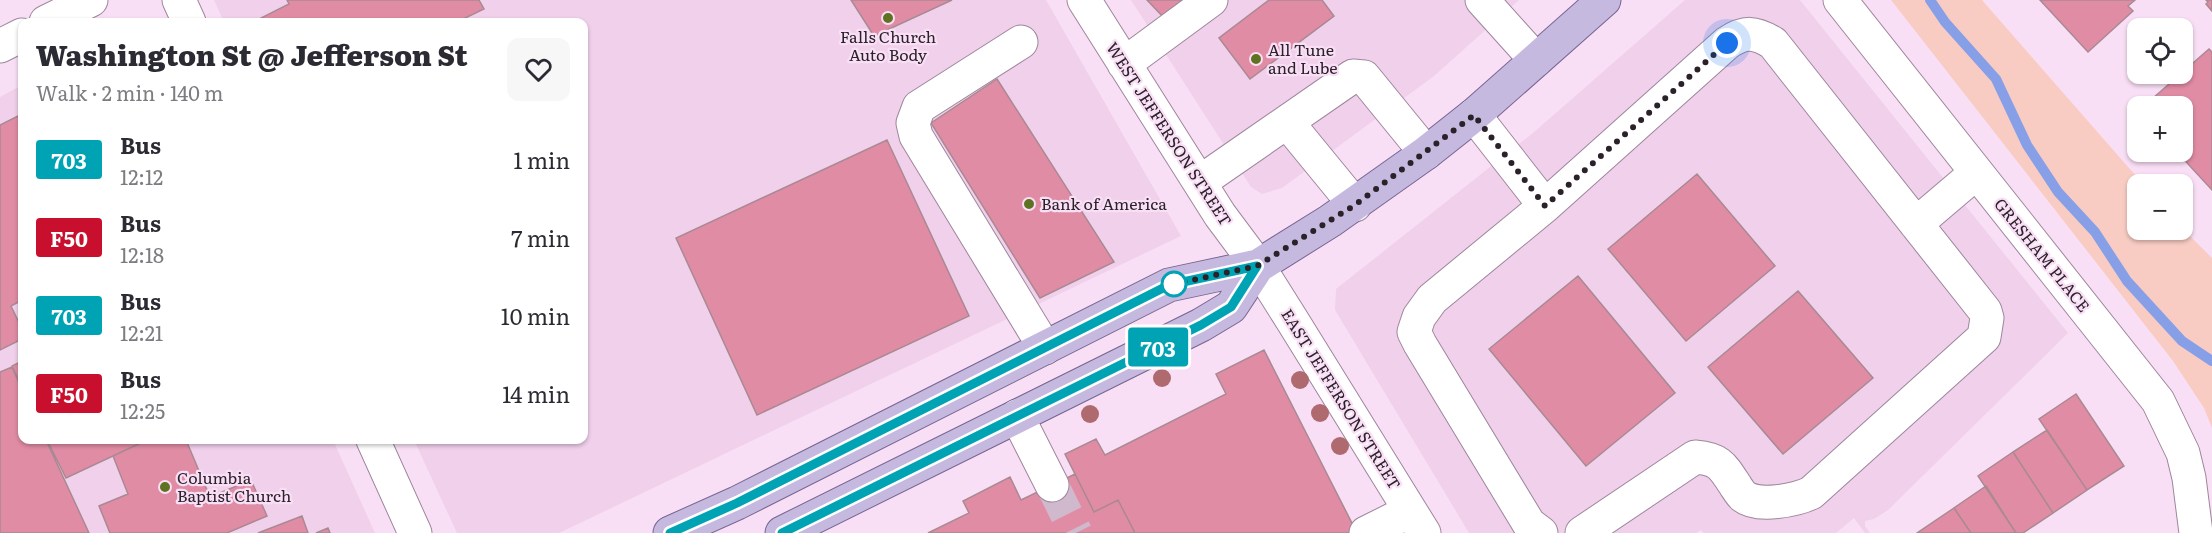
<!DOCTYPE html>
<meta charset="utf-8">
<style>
body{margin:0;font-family:Literata,serif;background:#f7f7f7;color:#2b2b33;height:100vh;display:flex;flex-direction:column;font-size:22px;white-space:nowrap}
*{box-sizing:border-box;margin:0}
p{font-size:20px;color:#7c7c81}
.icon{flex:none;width:33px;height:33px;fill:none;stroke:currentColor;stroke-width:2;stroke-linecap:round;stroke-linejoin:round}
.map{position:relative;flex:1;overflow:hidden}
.sheet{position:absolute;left:18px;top:18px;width:570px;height:426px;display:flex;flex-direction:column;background:#fff;border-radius:12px;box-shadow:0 2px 4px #0004}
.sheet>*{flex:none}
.badge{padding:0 12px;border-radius:4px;font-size:21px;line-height:39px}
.buttons{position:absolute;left:2127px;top:18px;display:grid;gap:12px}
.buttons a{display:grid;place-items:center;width:66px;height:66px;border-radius:12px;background:#fff;box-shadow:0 2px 4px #0004;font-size:30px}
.you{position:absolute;width:30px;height:30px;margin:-15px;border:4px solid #fff;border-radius:50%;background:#1a73e8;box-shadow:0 0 0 9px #1a73e833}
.map>.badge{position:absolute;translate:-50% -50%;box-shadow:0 0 0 3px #fff}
.round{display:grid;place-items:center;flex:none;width:63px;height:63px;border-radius:12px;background:#f7f7f7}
.summary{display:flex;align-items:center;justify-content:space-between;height:102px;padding:0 18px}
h1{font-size:28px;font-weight:800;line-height:45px}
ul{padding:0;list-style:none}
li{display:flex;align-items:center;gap:18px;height:78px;padding:0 18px}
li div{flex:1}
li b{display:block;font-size:22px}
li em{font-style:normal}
li .badge{min-width:66px;font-weight:700;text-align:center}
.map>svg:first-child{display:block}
</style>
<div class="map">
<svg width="2212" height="533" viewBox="0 0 2212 533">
<rect width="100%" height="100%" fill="#f9dff5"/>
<path fill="#f0d0eb" d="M214,0H1046L1181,236L559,533H457L414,440H584V22H224Z
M1131,0H1519L1434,76L1282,188L1262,194L1251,187Z
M1685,0H1800L2068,333L1888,510L1874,519L1865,521V526L1870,533H1865L1854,518L1836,533H1704L1701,530L1696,533H1469L1335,310L1336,289L1533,133Z
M22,85V440H333L375,533H0V97Z"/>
<path fill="#f9ccc3" d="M1891,0H1982L2143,184H2138V230L2183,229L2212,258V428L2204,408L2173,361Z"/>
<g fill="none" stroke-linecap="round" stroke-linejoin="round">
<path stroke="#879fe6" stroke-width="10" d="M1930,0L1945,22L1996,79L2027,145L2058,192L2095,232L2127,281L2182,341L2212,361"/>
</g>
<path fill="#e18ca5" stroke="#a98992" stroke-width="1.5" d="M287,0H479L484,9L457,22H258L257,20L289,4Z
M851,0H952L874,36Z
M1147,0H1188L1166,20Z
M1269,0H1322L1334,16L1250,79L1219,38Z
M2040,0H2135L2128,6L2133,11L2088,52Z
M2206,0H2212V11L2206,4L2208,2Z
M2209,49L2212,52V190L2177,152H2182V106H2144Z
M997,79L1114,262L1040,298L931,123Z
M22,114V300L11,306L22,329V339L0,350V125Z
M887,140L969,316L757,415L676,238Z
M1697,174L1775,266L1686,341L1608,249Z
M1578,276L1675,393L1586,466L1489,349Z
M1798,291L1873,378L1783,454L1708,367Z
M1264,350L1357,533H1135L1118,500L1094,512L1065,454L1096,439L1105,455L1226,394L1216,374Z
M22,361V387L12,366Z
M12,367L22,390V440H46L89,533H0V372Z
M2076,394L2124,466L2087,490L2039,419Z
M2047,430L2087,490L2053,513L2013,452Z
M47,440H147L66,478Z
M147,440H186L210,497L251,480L267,516L227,533H110L99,506L128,494L113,456Z
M2013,452L2053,513L2023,533H2016L1978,476Z
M1075,474L1094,512L1118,500L1135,533H928L969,513L963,501L1010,477L1021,500Z
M1986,486L2016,533H1971L1954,508Z
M1954,508L1971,533H1917Z
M302,516L308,533H258Z
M328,528L330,533H316Z"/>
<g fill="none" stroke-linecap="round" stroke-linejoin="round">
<path stroke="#d0b9cc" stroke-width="33" stroke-dasharray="33 16" stroke-linecap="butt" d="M1052,485L1076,533"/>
<defs>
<path id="minor" d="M179,0L189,22
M1084,0L1220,215L1258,266L1292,320L1424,533
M1482,0L1536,60
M1840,0L2158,401L2183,453L2189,478L2196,533
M46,22L91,0
M1021,42L919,107L913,123L916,136L1045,348
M0,46L22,35
M1124,64L1211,0
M1474,115L1545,206
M1287,122L1355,205
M1200,182L1353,76L1364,77L1426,153
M1916,224L1976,173
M1017,416L1052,485
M373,440L415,533
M1366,533L1410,511
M1541,533L1529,524L1420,344L1414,332L1419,317L1432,299L1545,206L1727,43C1745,31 1755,32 1773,43L1985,311L1987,318L1984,337L1811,493C1796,500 1758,508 1743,496C1740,493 1737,488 1735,485C1722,465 1719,459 1695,457L1582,533"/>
<path id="major" d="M670,533L737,503L1169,285L1258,266L1330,221L1426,153L1474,115L1604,0
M782,533L1201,325L1231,307L1258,266"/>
</defs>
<use href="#minor" stroke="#9e869b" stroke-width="35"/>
<use href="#major" stroke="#776591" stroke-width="35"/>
<use href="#minor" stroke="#fff" stroke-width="33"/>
<use href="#major" stroke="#c6b9df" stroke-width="33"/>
</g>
<g fill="#af6a6f">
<circle cx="1162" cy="378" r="9"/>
<circle cx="1300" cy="380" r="9"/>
<circle cx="1320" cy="413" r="9"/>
<circle cx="1090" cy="414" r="9"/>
<circle cx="1340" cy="446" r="9"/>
</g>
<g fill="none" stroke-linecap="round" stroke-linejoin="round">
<defs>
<path id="line" d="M670,533L737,503L1169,285L1257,266L1231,307L1201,325L782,533"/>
</defs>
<use href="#line" stroke="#fff" stroke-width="14"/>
<use href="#line" stroke="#00a3b4" stroke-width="9"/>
<path stroke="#2a2129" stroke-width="6" stroke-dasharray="0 10.8" d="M1174,284L1257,266L1355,205L1474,115L1545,206L1727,43"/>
</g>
<g fill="#5f7221" stroke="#f9dff5" stroke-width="2">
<circle cx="888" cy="18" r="6"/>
<circle cx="1256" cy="59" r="6"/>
<circle cx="1029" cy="204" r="6"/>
<circle cx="165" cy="487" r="6"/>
</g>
<circle fill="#fff" stroke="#00a3b4" stroke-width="3" cx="1174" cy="284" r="12"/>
<g text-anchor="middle" stroke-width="4.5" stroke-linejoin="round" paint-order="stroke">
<g font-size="16" fill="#2a2129" stroke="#f9dff5" text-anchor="start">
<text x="888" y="43" text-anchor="middle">Falls Church<tspan x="888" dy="18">Auto Body</tspan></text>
<text x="1268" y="56">All Tune<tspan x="1268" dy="18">and Lube</tspan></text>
<text x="1041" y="210">Bank of America</text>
<text x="177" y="484">Columbia<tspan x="177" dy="18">Baptist Church</tspan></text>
</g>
<g font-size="16" fill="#2a2129" stroke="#f9dff5">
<text transform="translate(1169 134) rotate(57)" y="6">WEST JEFFERSON STREET</text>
<text transform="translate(2042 255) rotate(51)" y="6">GRESHAM PLACE</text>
<text transform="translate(1341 399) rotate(58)" y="6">EAST JEFFERSON STREET</text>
</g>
</g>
</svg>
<div class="buttons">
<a><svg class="icon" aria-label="locate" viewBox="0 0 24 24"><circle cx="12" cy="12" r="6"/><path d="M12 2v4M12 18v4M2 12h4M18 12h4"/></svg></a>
<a>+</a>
<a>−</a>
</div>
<div class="you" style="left:1727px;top:43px"></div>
<b class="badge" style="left:1158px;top:347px;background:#00a3b4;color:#fff">703</b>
<section class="sheet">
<div class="summary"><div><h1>Washington St @ Jefferson St</h1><p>Walk · 2 min · 140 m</p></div><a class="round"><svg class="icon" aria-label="heart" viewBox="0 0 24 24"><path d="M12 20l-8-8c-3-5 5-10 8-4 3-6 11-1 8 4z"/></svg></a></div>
<ul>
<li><span class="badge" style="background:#00a3b4;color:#fff">703</span><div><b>Bus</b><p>12:12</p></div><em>1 min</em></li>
<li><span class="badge" style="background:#c8102e;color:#fff">F50</span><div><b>Bus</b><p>12:18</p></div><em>7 min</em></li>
<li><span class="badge" style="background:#00a3b4;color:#fff">703</span><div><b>Bus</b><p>12:21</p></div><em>10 min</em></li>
<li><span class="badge" style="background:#c8102e;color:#fff">F50</span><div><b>Bus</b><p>12:25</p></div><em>14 min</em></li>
</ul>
</section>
</div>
